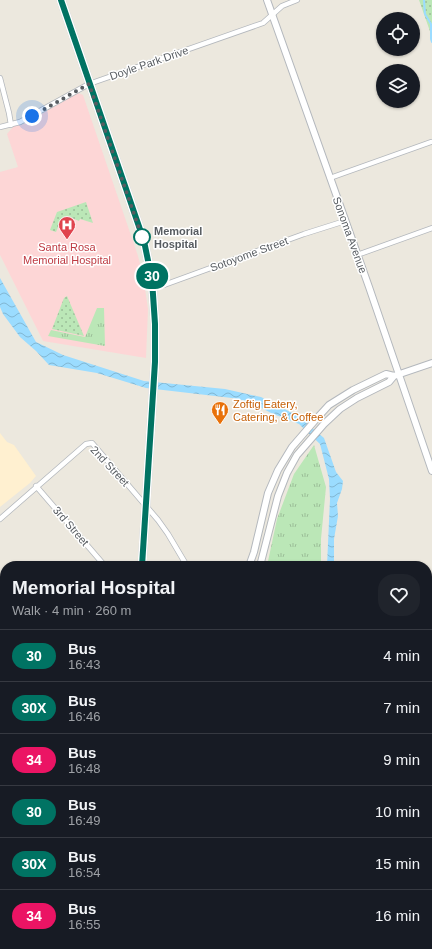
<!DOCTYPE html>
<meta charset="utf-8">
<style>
body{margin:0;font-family:Arial,sans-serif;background:#20242c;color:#f1f3f6;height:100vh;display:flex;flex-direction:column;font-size:15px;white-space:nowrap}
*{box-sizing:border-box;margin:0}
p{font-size:13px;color:#9ea1a6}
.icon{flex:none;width:22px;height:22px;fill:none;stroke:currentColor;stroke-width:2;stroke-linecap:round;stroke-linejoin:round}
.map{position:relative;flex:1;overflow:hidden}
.details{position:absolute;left:0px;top:561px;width:432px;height:388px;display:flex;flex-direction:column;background:#171b24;border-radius:16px 16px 0 0;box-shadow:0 1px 3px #0004}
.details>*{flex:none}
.badge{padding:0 8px;border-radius:13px;font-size:14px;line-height:26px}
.tools{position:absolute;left:376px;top:12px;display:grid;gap:8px}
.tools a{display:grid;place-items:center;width:44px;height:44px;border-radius:50%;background:#171b24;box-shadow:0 1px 3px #0004;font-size:20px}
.you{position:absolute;width:20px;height:20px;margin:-10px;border:3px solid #fff;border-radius:50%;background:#1a73e8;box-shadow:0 0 0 6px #1a73e833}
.map>.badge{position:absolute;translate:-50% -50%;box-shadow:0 0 0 2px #fff}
.round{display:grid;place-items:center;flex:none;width:42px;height:42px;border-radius:16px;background:#20242c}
.overview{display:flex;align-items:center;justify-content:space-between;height:68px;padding:0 12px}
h1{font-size:19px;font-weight:800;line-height:30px}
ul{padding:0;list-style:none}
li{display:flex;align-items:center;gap:12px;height:52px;padding:0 12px;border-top:1px solid #363941}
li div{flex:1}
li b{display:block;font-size:15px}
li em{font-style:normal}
li .badge{min-width:44px;font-weight:700;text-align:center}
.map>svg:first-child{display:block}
</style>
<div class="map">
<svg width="432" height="949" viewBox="0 0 432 949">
<defs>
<pattern id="grass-tufts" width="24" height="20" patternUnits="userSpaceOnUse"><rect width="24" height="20" fill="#bbe7b7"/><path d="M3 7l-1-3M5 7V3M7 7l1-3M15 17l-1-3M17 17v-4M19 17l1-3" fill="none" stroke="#9bbe98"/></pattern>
<pattern id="park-dots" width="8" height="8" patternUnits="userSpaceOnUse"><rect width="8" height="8" fill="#bbe7b7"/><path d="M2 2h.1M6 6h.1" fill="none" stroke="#9bbe98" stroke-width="1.8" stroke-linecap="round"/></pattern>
<pattern id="water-waves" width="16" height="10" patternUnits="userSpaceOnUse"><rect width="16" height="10" fill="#9bdcff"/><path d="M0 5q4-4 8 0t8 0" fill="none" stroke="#81b6d2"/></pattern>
</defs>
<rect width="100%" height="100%" fill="#ece8de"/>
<path fill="#fff0d0" d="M0,433L7,442L14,445L36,476L30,483L0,507Z
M127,944H204L207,949H130Z"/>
<path fill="#dfdace" d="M5,772V944H51V949H0V773Z"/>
<path fill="#fdd6d6" d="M78,93L83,95L138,256L143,275L148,309L146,358L43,341L0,255V172L18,167L7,134L14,126L24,124Z"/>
<path fill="url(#grass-tufts)" d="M97,308H104L105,346L48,336L51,330L85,337Z
M314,445L326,487L321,539V566H267L277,519L294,474Z"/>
<path fill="url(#park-dots)" d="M419,0H432V37Z
M86,202L93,223L80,219L79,221L72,218L64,221L62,226L59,225L56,232L50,230L57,212Z
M67,296L84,336L52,329L64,298Z"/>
<path fill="#bbe7b7" d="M3,776L5,791V819L0,820V777Z"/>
<path fill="url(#water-waves)" d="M0,278L36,342L63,355L144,381L225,389L261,397L298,416L324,438L336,472L343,481L342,489L337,503L338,516L334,539V566H327L330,499L329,479L320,444L299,424L271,413L251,402L232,398L146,388L97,373L49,365L36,351L20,337L3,314L0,307Z"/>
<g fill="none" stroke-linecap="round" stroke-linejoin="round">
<path stroke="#9bdcff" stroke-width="2" d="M424,0L425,14L431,24V39L432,42"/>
<defs>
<path id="minor" d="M0,78L9,113L11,125
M0,127L20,122L89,84L263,23L282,6L297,0
M330,178L431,142
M357,255L432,228
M153,289L304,234L345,221
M36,486L105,566
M0,519L86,444L92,443L158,520L168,534L187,566
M0,715L5,712
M0,738L5,747
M119,944L122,949
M404,944L407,949"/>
<path id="tertiary" d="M267,0L369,287L432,471
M249,566L254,552L268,493L278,470L292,447L318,417L329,405L353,390L386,374L394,376L432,363
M260,566L278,496L287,473L297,455L324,424L340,409L357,398L389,382L394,376
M0,583L5,589
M0,757L5,756
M427,881L432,878
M217,944L219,949
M309,949L318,944"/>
<path id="secondary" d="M61,0L144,241L152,280L155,324V362L142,566
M324,944L327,949"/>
</defs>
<use href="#minor" stroke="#b4b8bd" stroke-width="6"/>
<use href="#tertiary" stroke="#b4b8bd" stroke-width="8"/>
<use href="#secondary" stroke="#b4b9bf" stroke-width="9"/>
<use href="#minor" stroke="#fff" stroke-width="4.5"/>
<use href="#tertiary" stroke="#fff" stroke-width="6"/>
<use href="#secondary" stroke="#fff" stroke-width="7"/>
</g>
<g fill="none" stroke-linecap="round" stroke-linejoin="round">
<defs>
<path id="line" d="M61,0L144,241L152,280L155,324V362L142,566"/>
</defs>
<use href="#line" stroke="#fff" stroke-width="9"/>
<use href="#line" stroke="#007363" stroke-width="6"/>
<path stroke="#575c61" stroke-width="4" stroke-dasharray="0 7.2" d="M32,116L89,84L142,237"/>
</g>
<defs>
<symbol id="hospital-pin" viewBox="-11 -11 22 30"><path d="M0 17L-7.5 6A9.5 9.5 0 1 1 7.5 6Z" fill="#e0444e" stroke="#fff"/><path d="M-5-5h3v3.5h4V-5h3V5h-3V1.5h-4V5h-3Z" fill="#fff"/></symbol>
<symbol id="restaurant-pin" viewBox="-11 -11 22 30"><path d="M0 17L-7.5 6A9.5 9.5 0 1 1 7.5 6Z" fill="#e8710a" stroke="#fff"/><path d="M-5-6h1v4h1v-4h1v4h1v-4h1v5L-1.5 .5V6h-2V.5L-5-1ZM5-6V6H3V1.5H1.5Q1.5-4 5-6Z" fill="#fff"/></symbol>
</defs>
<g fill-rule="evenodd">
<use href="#hospital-pin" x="57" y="215" width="20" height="27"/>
<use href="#restaurant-pin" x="210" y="400" width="20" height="27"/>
</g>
<circle fill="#fff" stroke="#007363" stroke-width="2" cx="142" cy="237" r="8"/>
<g text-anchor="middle" stroke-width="3" stroke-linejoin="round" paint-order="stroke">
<g font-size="11" fill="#575c61" stroke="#fff">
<text transform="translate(149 63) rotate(-19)" y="4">Doyle Park Drive</text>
<text transform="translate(350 235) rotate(70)" y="4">Sonoma Avenue</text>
<text transform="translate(249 254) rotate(-20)" y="4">Sotoyome Street</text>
<text transform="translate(110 466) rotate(47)" y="4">2nd Street</text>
<text transform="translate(71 526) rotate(49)" y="4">3rd Street</text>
</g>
<g font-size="11" font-weight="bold" fill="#575c61" stroke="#fff" text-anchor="start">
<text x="154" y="235">Memorial<tspan x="154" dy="13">Hospital</tspan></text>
</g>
<g font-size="11" fill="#be3a42" stroke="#fff">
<text x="67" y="251">Santa Rosa<tspan x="67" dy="13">Memorial Hospital</tspan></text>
</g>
<g font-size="11" fill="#c56008" stroke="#fff" text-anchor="start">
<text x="233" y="408">Zoftig Eatery,<tspan x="233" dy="13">Catering, &amp; Coffee</tspan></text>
</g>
</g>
</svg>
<div class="tools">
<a><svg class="icon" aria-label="locate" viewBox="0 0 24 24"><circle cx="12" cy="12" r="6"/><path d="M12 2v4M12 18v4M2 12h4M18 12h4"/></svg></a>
<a><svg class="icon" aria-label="layers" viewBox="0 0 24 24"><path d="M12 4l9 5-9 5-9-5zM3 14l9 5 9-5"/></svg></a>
</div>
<div class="you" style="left:32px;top:116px"></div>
<b class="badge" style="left:152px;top:276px;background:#007363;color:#fff">30</b>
<section class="details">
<div class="overview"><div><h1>Memorial Hospital</h1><p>Walk · 4 min · 260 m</p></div><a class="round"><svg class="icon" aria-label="heart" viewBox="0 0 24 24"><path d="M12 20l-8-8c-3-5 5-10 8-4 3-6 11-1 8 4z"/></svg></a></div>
<ul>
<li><span class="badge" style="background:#007363;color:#fff">30</span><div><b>Bus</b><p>16:43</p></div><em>4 min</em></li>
<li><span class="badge" style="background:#007363;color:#fff">30X</span><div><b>Bus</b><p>16:46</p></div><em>7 min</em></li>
<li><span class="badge" style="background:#eb1464;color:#fff">34</span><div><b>Bus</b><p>16:48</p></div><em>9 min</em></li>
<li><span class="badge" style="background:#007363;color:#fff">30</span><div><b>Bus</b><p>16:49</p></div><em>10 min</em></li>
<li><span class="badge" style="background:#007363;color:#fff">30X</span><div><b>Bus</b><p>16:54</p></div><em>15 min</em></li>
<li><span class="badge" style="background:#eb1464;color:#fff">34</span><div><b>Bus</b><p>16:55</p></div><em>16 min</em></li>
</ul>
</section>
</div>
